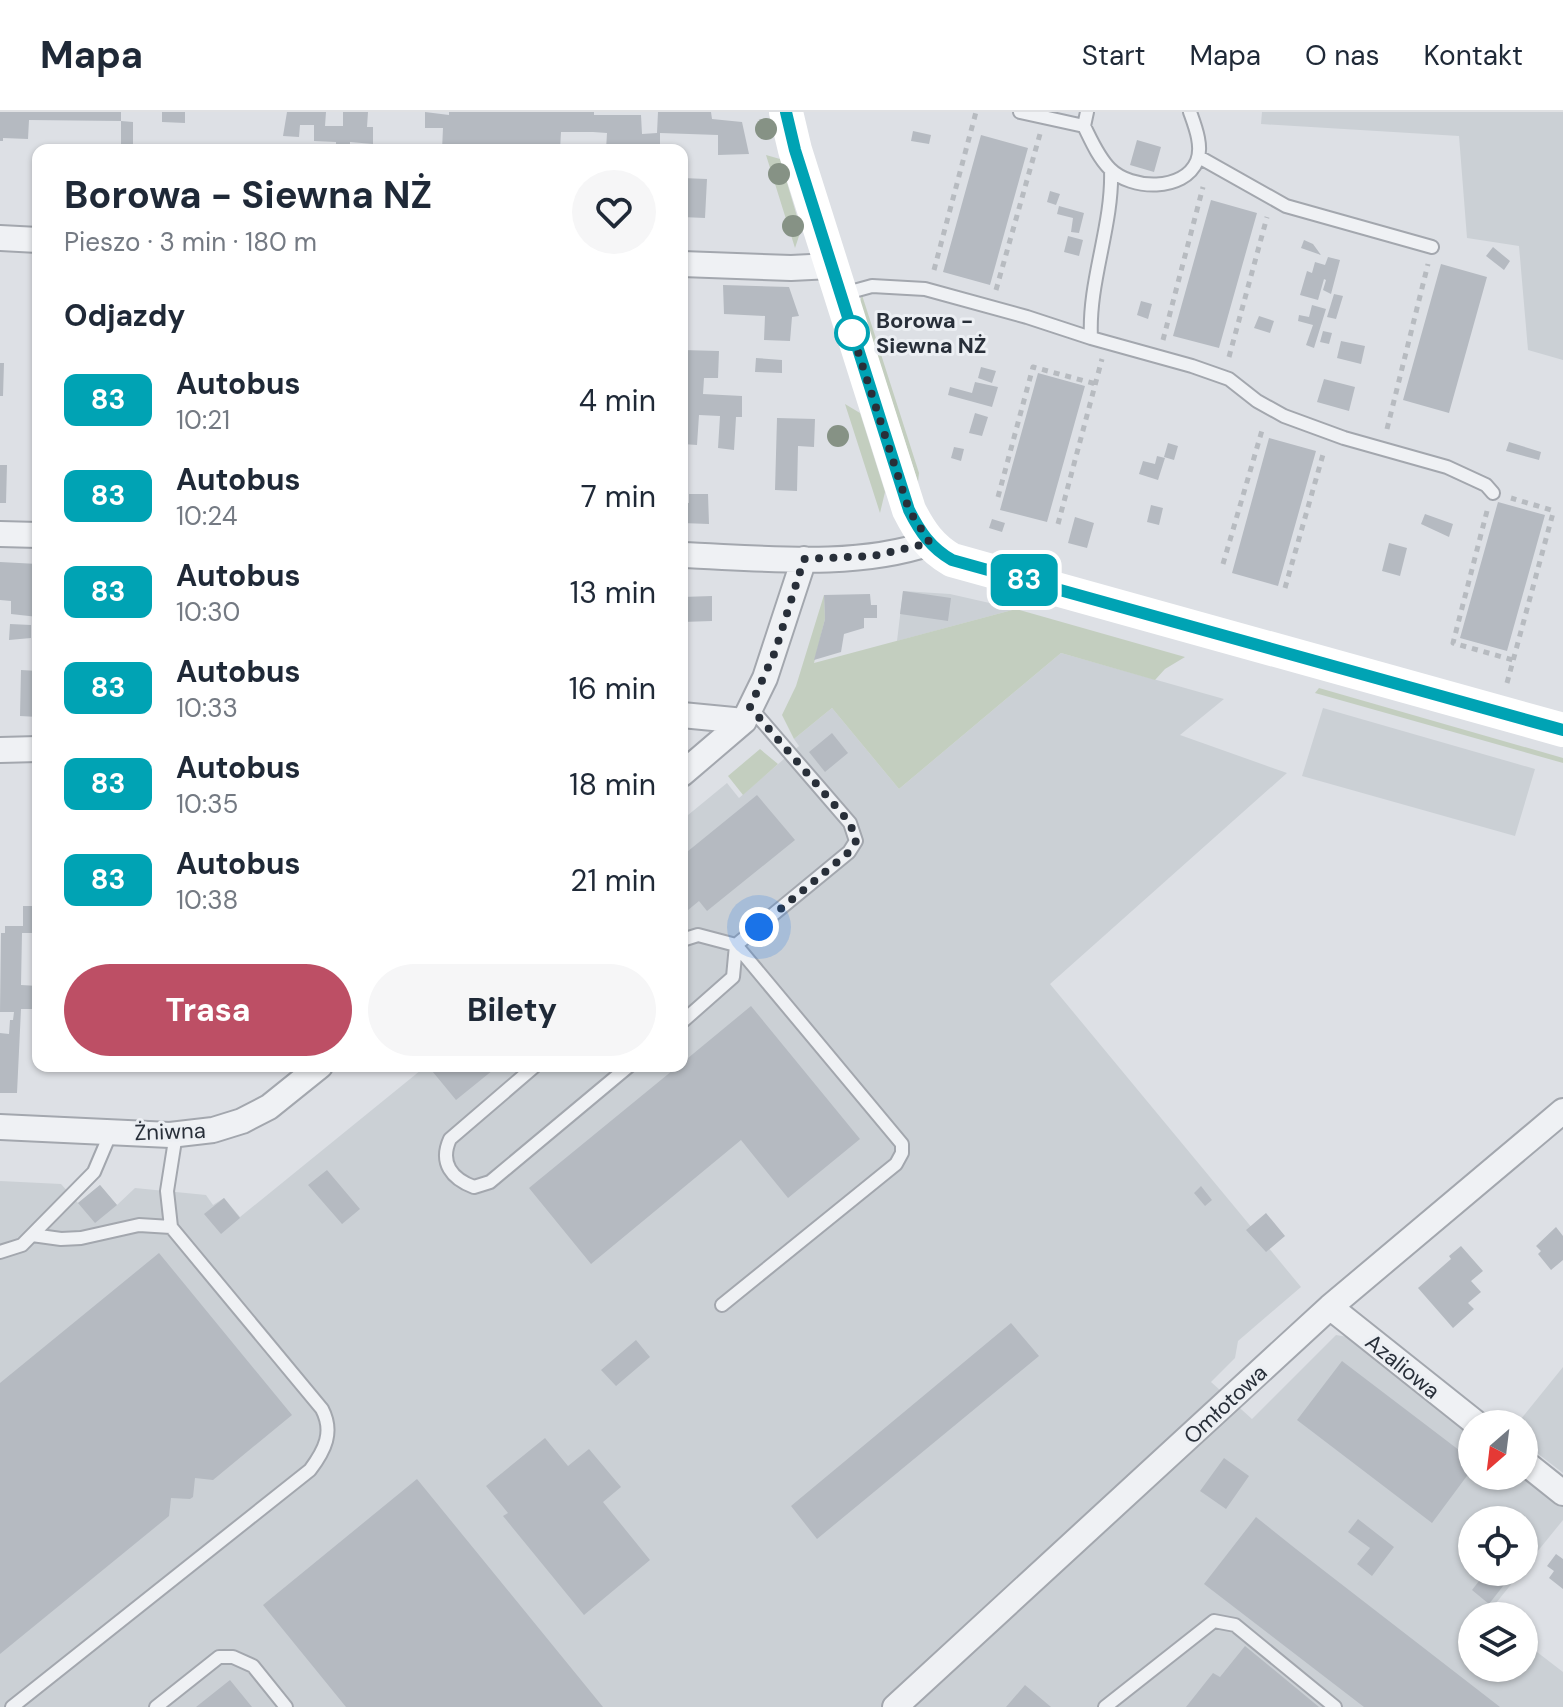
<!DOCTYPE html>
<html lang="pl">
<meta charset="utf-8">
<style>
body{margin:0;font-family:"DM Sans",sans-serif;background:#f6f6f7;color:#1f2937;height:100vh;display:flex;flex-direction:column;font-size:30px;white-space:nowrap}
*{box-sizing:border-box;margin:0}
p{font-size:26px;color:#747a83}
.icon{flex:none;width:44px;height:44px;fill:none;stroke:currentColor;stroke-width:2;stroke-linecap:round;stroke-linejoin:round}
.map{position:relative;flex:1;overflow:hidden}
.panel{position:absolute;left:32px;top:32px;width:656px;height:928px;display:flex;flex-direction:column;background:#fff;border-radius:16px;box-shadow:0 2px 6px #0004}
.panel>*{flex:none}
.badge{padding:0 16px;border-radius:12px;font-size:28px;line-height:52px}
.needle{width:52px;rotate:208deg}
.controls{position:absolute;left:1458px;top:1298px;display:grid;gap:16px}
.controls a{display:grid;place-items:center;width:80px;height:80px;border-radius:50%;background:#fff;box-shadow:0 2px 6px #0004;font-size:40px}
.you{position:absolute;width:40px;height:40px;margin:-20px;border:6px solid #fff;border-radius:50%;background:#1a73e8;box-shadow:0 0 0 12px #1a73e833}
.map>.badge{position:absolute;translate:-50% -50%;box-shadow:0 0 0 4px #fff}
h2{padding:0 32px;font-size:30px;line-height:72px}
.round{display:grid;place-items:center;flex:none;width:84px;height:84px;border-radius:42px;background:#f6f6f7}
.headline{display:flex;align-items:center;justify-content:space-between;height:136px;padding:0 32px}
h1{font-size:38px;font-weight:700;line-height:60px}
.action{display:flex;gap:16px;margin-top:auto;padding:16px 32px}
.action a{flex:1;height:92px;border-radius:48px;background:#bd4f65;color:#fff;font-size:32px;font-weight:700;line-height:92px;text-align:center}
.action a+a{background:#f6f6f7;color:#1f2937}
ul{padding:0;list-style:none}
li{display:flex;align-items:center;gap:24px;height:96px;padding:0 32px}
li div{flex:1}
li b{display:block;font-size:30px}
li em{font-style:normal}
li .badge{min-width:88px;font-weight:700;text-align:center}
header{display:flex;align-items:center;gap:48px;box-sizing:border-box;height:112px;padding:0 40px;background:#fff;border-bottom:2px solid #e0e1e3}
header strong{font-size:38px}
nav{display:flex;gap:44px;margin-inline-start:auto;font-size:28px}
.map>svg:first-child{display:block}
</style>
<header>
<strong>Mapa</strong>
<nav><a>Start</a><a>Mapa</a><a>O nas</a><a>Kontakt</a></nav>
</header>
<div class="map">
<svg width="1563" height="1595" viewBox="0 0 1563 1595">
<rect width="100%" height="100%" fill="#dde0e5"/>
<path fill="#cbd0d5" d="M1262,0H1563V248L1528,238L1519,134L1467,126L1459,24L1261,12Z
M903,479L950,482L1016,497L897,529Z
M1061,541L1224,587L1180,623L1287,661L1050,872L1301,1175L1238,1229L1235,1246L1211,1270L1252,1307L1336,1223L1348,1225L1472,1324V1364H1523L1563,1395V1408L1524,1456V1408H1472V1460H1521L1488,1501L1491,1504H1472V1556H1524V1530L1563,1560V1595H0V1069L61,1072L78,1091L100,1073L117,1093L135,1076L206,1083L213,1093L224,1086L240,1105L426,954H682V708L727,671L739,686L799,634L794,627L832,596L899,677Z
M1323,596L1535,657L1515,724L1302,664Z
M1563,1255V1361L1524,1331V1312H1517Z"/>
<path fill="#c3cebf" d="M766,43L780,47L801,118L795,136Z
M862,183L919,361L918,370L860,190Z
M845,292L860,301L885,380L880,401Z
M824,483L825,507L814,551L1016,497L1185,545L1165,557L1155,568L1061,541L899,677L832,596L794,627L782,603L796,574Z
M1319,576L1563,646V651L1315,581Z
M760,637L778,652L743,683L728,664Z"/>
<path fill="#b5bac1" d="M0,0H121V9L29,8L28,27L3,26V29H0Z
M162,0H185V11L162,10Z
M287,0H326L325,14H343V0H368L367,15H373V32L350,30V37L336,36V30L314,29V13H300L299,25L283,24Z
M425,0L449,3V0H594V3H641L642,22L657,21L658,0H711L712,7L742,10L749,42L718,43V23L660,21V38H606L607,21L593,20H561L560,38L469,36V38H442L443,16H425Z
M121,9L133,10V33H121Z
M913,19L931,23L929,32L911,29Z
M981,23L1028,36L990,173L943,160Z
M1137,28L1161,35L1154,60L1130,53Z
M682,66L707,67L705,106L682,105Z
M1050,79L1060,82L1056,93L1047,90Z
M1211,88L1257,101L1219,236L1173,224Z
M1059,94L1084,101L1079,121L1071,120L1073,106L1057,102Z
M1068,124L1083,128L1079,144L1064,140Z
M1304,128L1313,132L1321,143L1301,136Z
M1493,135L1510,149L1504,158L1486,144Z
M1328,145L1340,148L1331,182L1323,178L1326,168L1324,167L1318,188L1300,183L1307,159L1312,161L1315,150L1325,153Z
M1441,152L1487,165L1449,301L1403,288Z
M723,173L789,175L799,204L792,205L790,229L764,228L765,204L724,202Z
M1334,182L1343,184L1336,207L1327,205Z
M1141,189L1152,192L1148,207L1137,203Z
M1312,193L1326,197L1314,236L1306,233L1313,213L1298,209L1299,203L1309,205Z
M1259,204L1274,209L1270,221L1254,216Z
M1323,219L1332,221L1329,232L1320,230Z
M1341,229L1365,234L1361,252L1337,246Z
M682,238L719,239L718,266H704L703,282L742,284V305H736L734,338L718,336L720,304L699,303L697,333L682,332Z
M756,246L782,248V261L755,260Z
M0,251H4L3,284H0Z
M981,255L996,259L992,271L978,266Z
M1038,261L1085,274L1047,410L1000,398Z
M1324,267L1355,275L1349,299L1317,290Z
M975,270L998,275L992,295L948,283L950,275L972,281Z
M975,301L988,305L982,324L969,321Z
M777,306L815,307L814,335L798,334L797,379L775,378Z
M1269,326L1316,339L1278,474L1232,461Z
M1509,330L1541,340L1539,348L1506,339Z
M1168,331L1178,334L1174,348L1164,345Z
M954,335L964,337L961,349L951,346Z
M1157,344L1165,346L1158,368L1139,362L1143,349L1155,352Z
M0,353H7L6,391H0Z
M689,382H708L709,412L682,411V390L689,391Z
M1498,390L1545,403L1507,539L1460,526Z
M1151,393L1163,396L1159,413L1147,410Z
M1425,402L1453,412L1449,425L1421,412Z
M1075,405L1094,411L1087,436L1068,431Z
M992,407L1005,411L1002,420L989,416Z
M1389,431L1407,436L1400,464L1382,459Z
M0,450L38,452V505L11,502V489L0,488Z
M903,479L951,486L948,509L900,502Z
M870,482L871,493H877V506H864V516L844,522L841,540L814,548L825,507L824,483Z
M712,484V509L682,510V485Z
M10,512L31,513V526L9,528Z
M21,558L38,559V605L20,604Z
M832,621L848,641L825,660L809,640Z
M757,683L795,728L707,799L699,789L682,803V744Z
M23,794H35V821H22L21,873L38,874V897H21L17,981H0V921L9,922L10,908H13L14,900H0L1,821H5V814H23Z
M751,894L860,1027L788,1086L741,1028L591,1152L529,1076L678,954H682V951Z
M428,954H498L456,988Z
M327,1058L360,1097L342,1112L308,1073Z
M100,1073L117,1093L95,1111L78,1091Z
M1201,1074L1212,1088L1205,1094L1194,1081Z
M224,1086L240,1106L221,1122L204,1102Z
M1266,1101L1285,1124L1266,1140L1246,1118Z
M1556,1115L1563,1124V1148L1551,1158L1538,1142L1541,1139L1536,1134Z
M1461,1134L1483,1159L1471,1169L1481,1180L1468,1191L1474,1197L1453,1216L1418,1176L1451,1147L1449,1144Z
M159,1141L292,1303L213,1368L195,1366L193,1385L190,1387L171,1386L169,1404L0,1542V1271Z
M1011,1211L1039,1244L817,1427L791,1394Z
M636,1228L650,1245L616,1274L601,1258Z
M1342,1249L1472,1348V1357L1432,1411L1297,1308Z
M545,1326L568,1354L589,1337L621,1375L603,1390L650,1448L584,1503L503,1404L508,1401L486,1374Z
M1224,1346L1249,1364L1226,1397L1200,1379Z
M417,1367L603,1595H346L263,1493Z
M1256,1405L1296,1437L1500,1595H1364L1204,1472Z
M1358,1407L1394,1435L1372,1464L1357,1452L1370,1436L1348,1420Z
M1556,1442L1563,1447V1477L1549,1466L1554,1459L1547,1454Z
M1486,1460H1514L1489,1492L1472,1478Z
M1245,1534L1319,1595H1186L1213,1561L1220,1565Z
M230,1568L252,1595H196Z
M1025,1573L1051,1595H1006Z"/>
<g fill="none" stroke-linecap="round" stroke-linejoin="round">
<defs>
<path id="lane" d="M1020,0L1084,14
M1087,0L1084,14C1091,28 1098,45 1110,57C1131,78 1184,80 1197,49C1203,34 1195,14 1190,0
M1199,45L1286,94L1432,135
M843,182L872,174L925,177L1027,205L1091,226L1192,254L1229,267L1257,289L1284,304L1344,326L1447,355L1486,373L1493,381
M1091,226C1088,169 1113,114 1111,58
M682,828L698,823L736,833L902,1032V1041L896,1052L722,1193
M682,910L733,865L736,833L849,740L856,729L850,711L750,595
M535,954L450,1027C439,1051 452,1067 474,1075L490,1070L629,954
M32,1123L61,1127L81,1126L139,1113L171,1115
M0,1140L22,1133L94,1060L111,1020
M12,1595L310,1358C325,1338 334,1320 322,1297L171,1115L167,1079L176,1022
M156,1595L219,1545H233L253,1554L286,1595
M1105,1595L1214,1509L1235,1513L1335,1595"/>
<path id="street" d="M0,126L38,128
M682,152L791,156L831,154
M0,422L38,423
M682,443C761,446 854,457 930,431
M682,603L744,609
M0,638L38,637
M682,662L744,609L765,566L804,447
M0,1015L170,1023L213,1018L242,1009L269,995L320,954
M1330,1195L1477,1312
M1524,1350L1563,1381
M895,1595L1330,1195L1563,999"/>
</defs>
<use href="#lane" stroke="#a3a7ae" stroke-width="16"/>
<use href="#street" stroke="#a3a7ae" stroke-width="28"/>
<path stroke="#b7bbc0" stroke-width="5" stroke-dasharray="6 6" stroke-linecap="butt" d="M934,158L976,0
M996,178L1040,22
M1163,228L1203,75
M1229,245L1267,105
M1387,317L1428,152
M998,385L1033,255L1096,272
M1487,399L1453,531L1513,548
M1058,412L1102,247
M1223,452L1263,315
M1285,476L1324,339
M1507,571L1553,401L1551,398L1511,386"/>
<use href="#lane" stroke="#eff1f4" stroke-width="12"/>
<use href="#street" stroke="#eff1f4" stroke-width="24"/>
<path stroke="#fff" stroke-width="34" d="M786,0L795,38L909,398C920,420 931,436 952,448L1563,618"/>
</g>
<g fill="#869285">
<circle cx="766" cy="17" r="11"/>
<circle cx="779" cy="62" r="11"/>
<circle cx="793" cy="114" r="11"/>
<circle cx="838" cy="324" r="11"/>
</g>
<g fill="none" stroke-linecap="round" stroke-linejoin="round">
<defs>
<path id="line" d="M786,0L795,38L909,398C920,420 931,436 952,448L1563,618"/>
</defs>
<use href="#line" stroke="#fff" stroke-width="18"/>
<use href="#line" stroke="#00a3b4" stroke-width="12"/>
<path stroke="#282f39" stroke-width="8" stroke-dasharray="0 14.4" d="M759,815L849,740L856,729L850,711L750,595L775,540L804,447L873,444L930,431L909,398L852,221"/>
</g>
<circle fill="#fff" stroke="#00a3b4" stroke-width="4" cx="852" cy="221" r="16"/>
<g text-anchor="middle" stroke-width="6" stroke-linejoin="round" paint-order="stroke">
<g font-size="22" font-weight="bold" fill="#282f39" stroke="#eceff3" text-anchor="start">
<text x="876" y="216">Borowa -<tspan x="876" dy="25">Siewna NŻ</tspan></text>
</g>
<g font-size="22" fill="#282f39" stroke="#eceff3">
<text transform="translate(170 1019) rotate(-2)" y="8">Żniwna</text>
<text transform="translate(1403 1254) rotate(39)" y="8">Azaliowa</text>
<text transform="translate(1225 1292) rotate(-43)" y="8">Omłotowa</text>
</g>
</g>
</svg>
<div class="controls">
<a><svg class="needle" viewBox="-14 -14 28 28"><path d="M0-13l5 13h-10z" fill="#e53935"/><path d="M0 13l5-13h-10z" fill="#747a83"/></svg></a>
<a><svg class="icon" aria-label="locate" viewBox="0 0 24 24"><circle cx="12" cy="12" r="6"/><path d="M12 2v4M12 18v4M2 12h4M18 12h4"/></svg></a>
<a><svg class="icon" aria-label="layers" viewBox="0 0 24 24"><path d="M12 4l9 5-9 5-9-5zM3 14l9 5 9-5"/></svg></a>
</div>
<div class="you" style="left:759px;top:815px"></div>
<b class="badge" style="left:1024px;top:468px;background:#00a3b4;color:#fff">83</b>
<section class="panel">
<div class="headline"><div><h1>Borowa - Siewna NŻ</h1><p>Pieszo · 3 min · 180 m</p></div><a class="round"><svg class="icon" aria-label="heart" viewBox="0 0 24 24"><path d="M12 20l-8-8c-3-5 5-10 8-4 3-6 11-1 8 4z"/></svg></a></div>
<h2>Odjazdy</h2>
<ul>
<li><span class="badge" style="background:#00a3b4;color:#fff">83</span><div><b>Autobus</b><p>10:21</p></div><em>4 min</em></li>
<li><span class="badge" style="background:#00a3b4;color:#fff">83</span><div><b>Autobus</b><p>10:24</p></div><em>7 min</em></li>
<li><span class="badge" style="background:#00a3b4;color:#fff">83</span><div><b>Autobus</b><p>10:30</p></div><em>13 min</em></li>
<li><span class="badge" style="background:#00a3b4;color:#fff">83</span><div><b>Autobus</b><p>10:33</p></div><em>16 min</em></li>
<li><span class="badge" style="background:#00a3b4;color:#fff">83</span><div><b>Autobus</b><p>10:35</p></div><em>18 min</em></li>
<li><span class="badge" style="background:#00a3b4;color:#fff">83</span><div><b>Autobus</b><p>10:38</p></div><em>21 min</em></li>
</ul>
<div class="action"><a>Trasa</a><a>Bilety</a></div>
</section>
</div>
